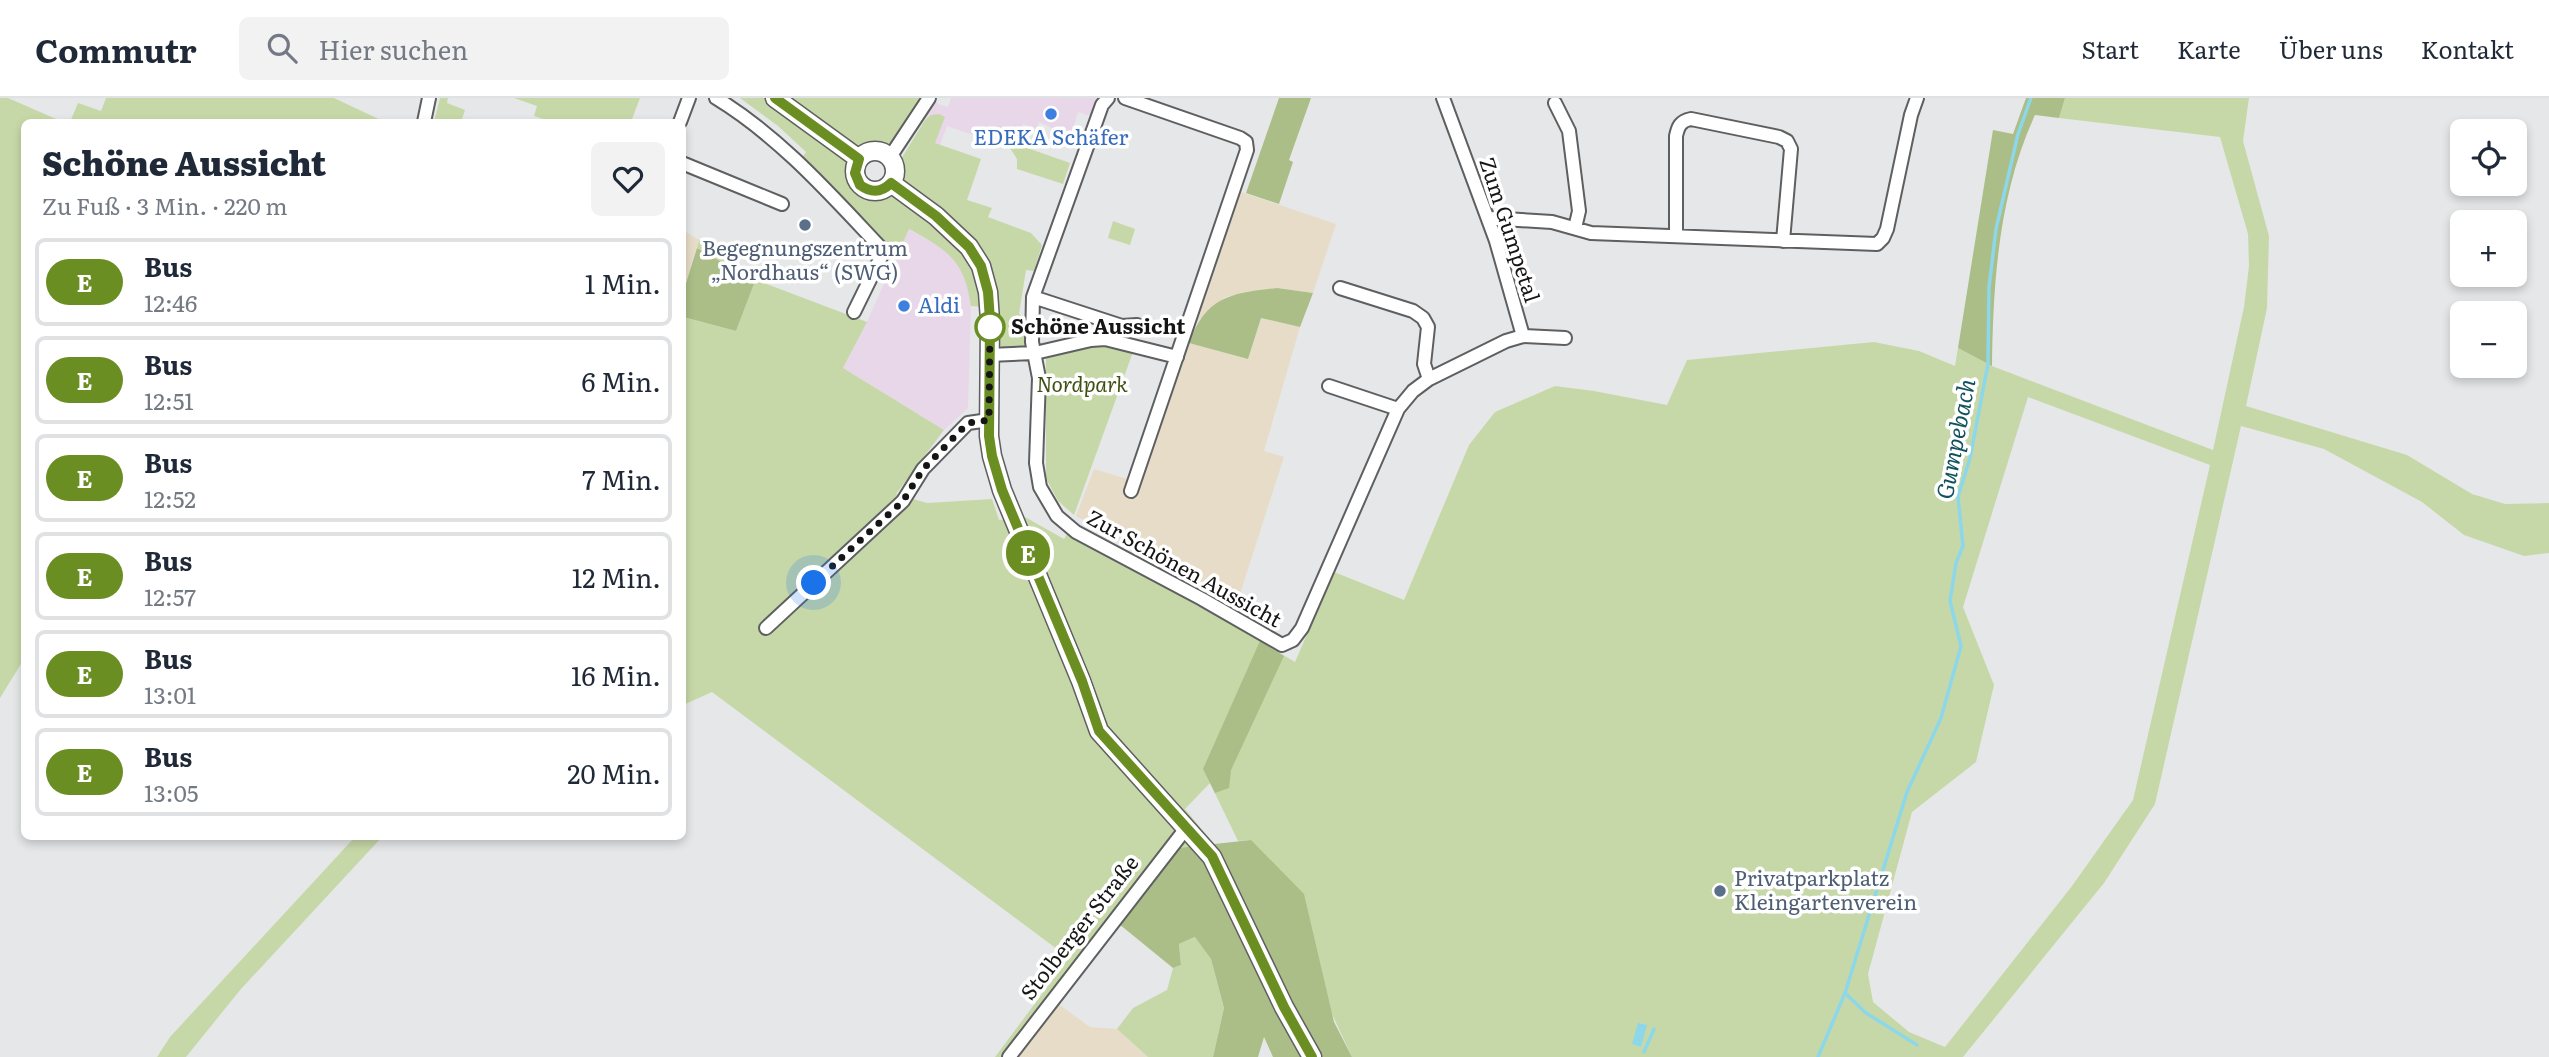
<!DOCTYPE html>
<html lang="de">
<meta charset="utf-8">
<style>
body{margin:0;font-family:Literata,serif;background:#f2f2f3;color:#1f2937;height:100vh;display:flex;flex-direction:column;font-size:26px;white-space:nowrap}
*{box-sizing:border-box;margin:0}
p{font-size:23px;color:#747a83}
.icon{flex:none;width:38px;height:38px;fill:none;stroke:currentColor;stroke-width:2;stroke-linecap:round;stroke-linejoin:round}
.map{position:relative;flex:1;overflow:hidden}
.drawer{position:absolute;left:21px;top:21px;width:665px;height:721px;display:flex;flex-direction:column;background:#fff;border-radius:10px;box-shadow:0 4px 10px #0003}
.drawer>*{flex:none}
.badge{padding:0 14px;border-radius:23px;font-size:24px;line-height:46px}
.fabs{position:absolute;left:2450px;top:21px;display:grid;gap:14px}
.fabs a{display:grid;place-items:center;width:77px;height:77px;border-radius:10px;background:#fff;box-shadow:0 4px 10px #0003;font-size:35px}
.you{position:absolute;width:35px;height:35px;margin:-18px;border:5px solid #fff;border-radius:50%;background:#1a73e8;box-shadow:0 0 0 10px #1a73e833}
.map>.badge{position:absolute;translate:-50% -50%;box-shadow:0 0 0 4px #fff}
.round{display:grid;place-items:center;flex:none;width:74px;height:74px;border-radius:10px;background:#f2f2f3}
.headline{display:flex;align-items:center;justify-content:space-between;height:119px;padding:0 21px}
h1{font-size:33px;font-weight:800;line-height:52px}
ul{padding:0;list-style:none}
li{display:flex;align-items:center;gap:21px;height:88px;margin:0 14px 10px;padding:0 7px;border:4px solid #e0e1e3;border-radius:10px}
li div{flex:1}
li b{display:block;font-size:26px}
li em{font-style:normal}
li .badge{min-width:77px;font-weight:700;text-align:center}
header{display:flex;align-items:center;gap:42px;box-sizing:border-box;height:98px;padding:0 35px;background:#fff;border-bottom:2px solid #e0e1e3}
header strong{font-size:33px}
nav{display:flex;gap:38px;margin-inline-start:auto;font-size:24px}
.search{width:490px;height:63px;background:#f2f2f3;display:flex;align-items:center;gap:18px;box-sizing:border-box;padding:0 24px;border-radius:10px;color:#747a83;font-size:26px}
.map>svg:first-child{display:block}
</style>
<header>
<strong>Commutr</strong>
<div class="search"><svg class="icon" aria-label="search" viewBox="0 0 24 24"><circle cx="10" cy="10" r="6"/><path d="M15 15l6 6"/></svg>Hier suchen</div>
<nav><a>Start</a><a>Karte</a><a>Über uns</a><a>Kontakt</a></nav>
</header>
<div class="map">
<svg width="2549" height="959" viewBox="0 0 2549 959">
<rect width="100%" height="100%" fill="#e6e7e8"/>
<path fill="#e8d7e8" d="M951,0H1097L1091,18L1078,14L1069,44L1059,40L1061,34L1039,24L1036,31L1023,26L1014,51L947,28L940,47L935,45L931,17L925,22L935,2L938,6L948,9Z
M908,131L943,150L961,170L968,187L971,208L968,310L944,332L843,270L867,224Z"/>
<path fill="#e7dcc7" d="M1241,94L1336,126L1313,195L1277,190L1225,199L1197,224Z
M686,134L699,142L683,195V135Z
M1261,220L1300,229L1264,353L1284,359L1237,505L1076,418L1094,371L1141,385L1189,245L1248,261Z
M1057,905L1090,929L1117,931L1148,959H1016Z"/>
<path fill="#c7d8a8" fill-rule="evenodd" d="M0,0H8L63,24H24V561L0,600Z
M106,0H334L385,24H70L78,5L101,13Z
M440,0H448L447,5L465,12L461,24H434Z
M514,0H640L631,24H553L534,18L537,8Z
M740,0H765L836,53L847,64L856,89L875,99L886,95L904,103L953,141L974,170L983,209L971,208C964,161 947,152 909,131L895,162L883,155L801,61L806,54L778,28Z
M787,0H921C914,12 897,44 883,49C874,52 863,49 855,48Z
M2065,0H2249L2243,43L2269,138L2267,210L2246,308L2407,357L2472,396L2505,406L2549,405V455L2524,458L2464,437L2422,404L2324,351L2241,328L2155,706L2104,785L1963,959H1352L1251,742L1238,743L1210,685L1185,711L1214,746L1178,750L1016,959H995L1069,860L712,594L683,607L682,219L736,233L754,186L739,174L697,150L699,142L740,168L756,182L867,224L843,270L944,332L896,396L927,405L992,401L999,422L1025,419L1064,441L1067,436L1226,523L1295,564L1334,474L1404,502L1469,347L1495,314L1555,288L1594,293L1667,307L1687,262L1874,244L1919,253L1955,268L1958,250L1992,268L2213,352L2244,209L2249,168L2248,136L2220,39L2059,20ZM2028,299L2210,367L2133,702L2072,788L1945,949L1909,934L1873,904L1868,876L1912,714L1976,664L1994,587L1963,509Z
M939,16L945,19L935,45L981,61L967,102L992,110L988,119L1031,135L1042,147L1034,173L1026,172L1019,216L1029,220C1028,227 1029,237 1027,244C1021,261 1003,253 995,242L990,179L900,79L901,61L925,22L931,17Z
M1016,46L1070,65L1063,86L1017,71V61L1010,50L1014,51Z
M1113,123L1135,131L1130,147L1108,140Z
M1100,245L1133,254L1074,417L1058,403L1046,380V260Z
M355,739H382L241,891L186,959H157L170,939Z
M1196,839L1211,861L1224,910L1213,959H1148L1117,931L1133,910L1167,892L1173,870L1181,867L1179,846Z"/>
<path fill="#abbe87" d="M1279,0H1311L1289,62L1293,64L1279,106L1246,95Z
M2026,0H2065L2059,20L2035,17C1999,95 1993,183 1992,268L1958,250L1993,32L2013,36Z
M697,150L739,174L754,186L736,233L683,219V195Z
M1277,190L1313,195L1300,229L1261,220L1248,261L1189,245C1206,198 1232,195 1277,190Z
M1260,543L1284,558L1231,672L1229,690L1215,695L1203,671Z
M1251,742L1304,796L1334,924L1352,959H1273L1264,939L1258,959H1213L1224,910L1211,861L1195,839L1179,846L1181,867L1173,870L1119,826L1178,750Z"/>
<path fill="#8cd7e9" d="M1638,925L1647,927L1641,949L1632,946Z"/>
<g fill="none" stroke-linecap="round" stroke-linejoin="round">
<path stroke="#8cd7e9" stroke-width="3.5" d="M1845,895L1866,915L1917,947
M1644,954L1654,931
M1818,959L1845,895L1907,694L1941,620L1961,548L1950,503L1956,465L1963,448L1958,399L1970,360L1988,266L1989,189L1996,131L2018,36L2031,0"/>
<defs>
<path id="street" d="M716,0C780,39 830,96 881,150V159L854,214
M1108,0L1102,7L1033,199L1032,244L1039,280L1036,365L1040,389L1057,418L1076,434L1202,501L1282,547L1293,542L1302,530L1398,311L1413,293L1429,281L1506,243L1523,238L1565,240
M1125,0L1240,40L1246,44L1247,52L1131,393
M1443,0L1496,143L1523,238
M1555,5L1569,33L1579,113L1575,130
M424,24L429,0
M680,24L689,0
M890,59L929,0
M682,65L782,106
M1488,120L1552,124L1591,135L1877,146L1883,140L1887,131L1911,17L1917,0
M1676,138V38C1678,29 1680,23 1691,21L1779,39L1787,43L1791,51L1783,143
M1340,190L1413,213L1423,220L1428,229L1424,266L1429,281
M1033,199L1122,228L1137,227
M989,257L1035,255L1091,242L1105,241L1177,259
M1329,288L1398,311
M766,530L903,403L923,371L968,325L989,322
M1009,959L1187,729"/>
<path id="secondary" d="M775,0L859,61
M855 73a20 20 0 1 1 40 0a20 20 0 1 1-40 0Z
M891,85L936,118L969,149L981,168L988,194L990,222L989,338L992,358L1002,392L1081,583L1099,633L1212,759L1284,909L1312,959"/>
</defs>
<use href="#street" stroke="#5e5f60" stroke-width="16"/>
<use href="#secondary" stroke="#5e5f60" stroke-width="21"/>
<use href="#street" stroke="#fff" stroke-width="12"/>
<use href="#secondary" stroke="#fff" stroke-width="18"/>
</g>
<g fill="none" stroke-linecap="round" stroke-linejoin="round">
<defs>
<path id="line" d="M775,0L859,61L855,75L860,87C871,95 881,95 891,85L936,118L969,149L981,168L988,194L990,222L989,338L992,358L1002,392L1082,583L1099,633L1212,758L1284,909L1312,959"/>
</defs>
<use href="#line" stroke="#fff" stroke-width="16"/>
<use href="#line" stroke="#6b8e23" stroke-width="10"/>
<path stroke="#151515" stroke-width="7" stroke-dasharray="0 12.6" d="M814,485L903,403L923,371L968,325L989,322L990,222V229"/>
</g>
<g fill="#3f7fe0" stroke="#fff" stroke-width="2.5">
<circle cx="1051" cy="16" r="7"/>
<circle cx="904" cy="208" r="7"/>
</g>
<g fill="#5c6f8a" stroke="#fff" stroke-width="2.5">
<circle cx="805" cy="127" r="7"/>
<circle cx="1720" cy="793" r="7"/>
</g>
<circle fill="#fff" stroke="#6b8e23" stroke-width="3.5" cx="990" cy="229" r="14"/>
<g text-anchor="middle" stroke-width="7" stroke-linejoin="round" paint-order="stroke">
<g font-size="21" fill="#366cbe" stroke="#fff">
<text x="1051" y="47">EDEKA Schäfer</text>
<text x="918" y="215" text-anchor="start">Aldi</text>
</g>
<g font-size="21" fill="#151515" stroke="#fff">
<text transform="translate(1509 132) rotate(72)" y="7">Zum Gumpetal</text>
<text transform="translate(1184 471) rotate(29)" y="7">Zur Schönen Aussicht</text>
<text transform="translate(1080 830) rotate(-52)" y="7">Stolberger Straße</text>
</g>
<g font-size="21" fill="#4e5e75" stroke="#fff">
<text x="805" y="158">Begegnungszentrum<tspan x="805" dy="24">„Nordhaus“ (SWG)</tspan></text>
<text x="1734" y="788" text-anchor="start">Privatparkplatz<tspan x="1734" dy="24">Kleingartenverein</tspan></text>
</g>
<g font-size="21" font-weight="bold" fill="#151515" stroke="#fff" text-anchor="start">
<text x="1011" y="236">Schöne Aussicht</text>
</g>
<g font-size="21" font-style="italic" fill="#3f5013" stroke="#fff">
<text x="1082" y="294">Nordpark</text>
</g>
<g font-size="23" font-style="italic" fill="#12525f" stroke="#fff">
<text transform="translate(1956 341) rotate(-79)" y="8">Gumpebach</text>
</g>
</g>
</svg>
<div class="fabs">
<a><svg class="icon" aria-label="locate" viewBox="0 0 24 24"><circle cx="12" cy="12" r="6"/><path d="M12 2v4M12 18v4M2 12h4M18 12h4"/></svg></a>
<a>+</a>
<a>−</a>
</div>
<div class="you" style="left:814px;top:485px"></div>
<b class="badge" style="left:1028px;top:455px;background:#6b8e23;color:#fff">E</b>
<section class="drawer">
<div class="headline"><div><h1>Schöne Aussicht</h1><p>Zu Fuß · 3 Min. · 220 m</p></div><a class="round"><svg class="icon" aria-label="heart" viewBox="0 0 24 24"><path d="M12 20l-8-8c-3-5 5-10 8-4 3-6 11-1 8 4z"/></svg></a></div>
<ul>
<li><span class="badge" style="background:#6b8e23;color:#fff">E</span><div><b>Bus</b><p>12:46</p></div><em>1 Min.</em></li>
<li><span class="badge" style="background:#6b8e23;color:#fff">E</span><div><b>Bus</b><p>12:51</p></div><em>6 Min.</em></li>
<li><span class="badge" style="background:#6b8e23;color:#fff">E</span><div><b>Bus</b><p>12:52</p></div><em>7 Min.</em></li>
<li><span class="badge" style="background:#6b8e23;color:#fff">E</span><div><b>Bus</b><p>12:57</p></div><em>12 Min.</em></li>
<li><span class="badge" style="background:#6b8e23;color:#fff">E</span><div><b>Bus</b><p>13:01</p></div><em>16 Min.</em></li>
<li><span class="badge" style="background:#6b8e23;color:#fff">E</span><div><b>Bus</b><p>13:05</p></div><em>20 Min.</em></li>
</ul>
</section>
</div>
